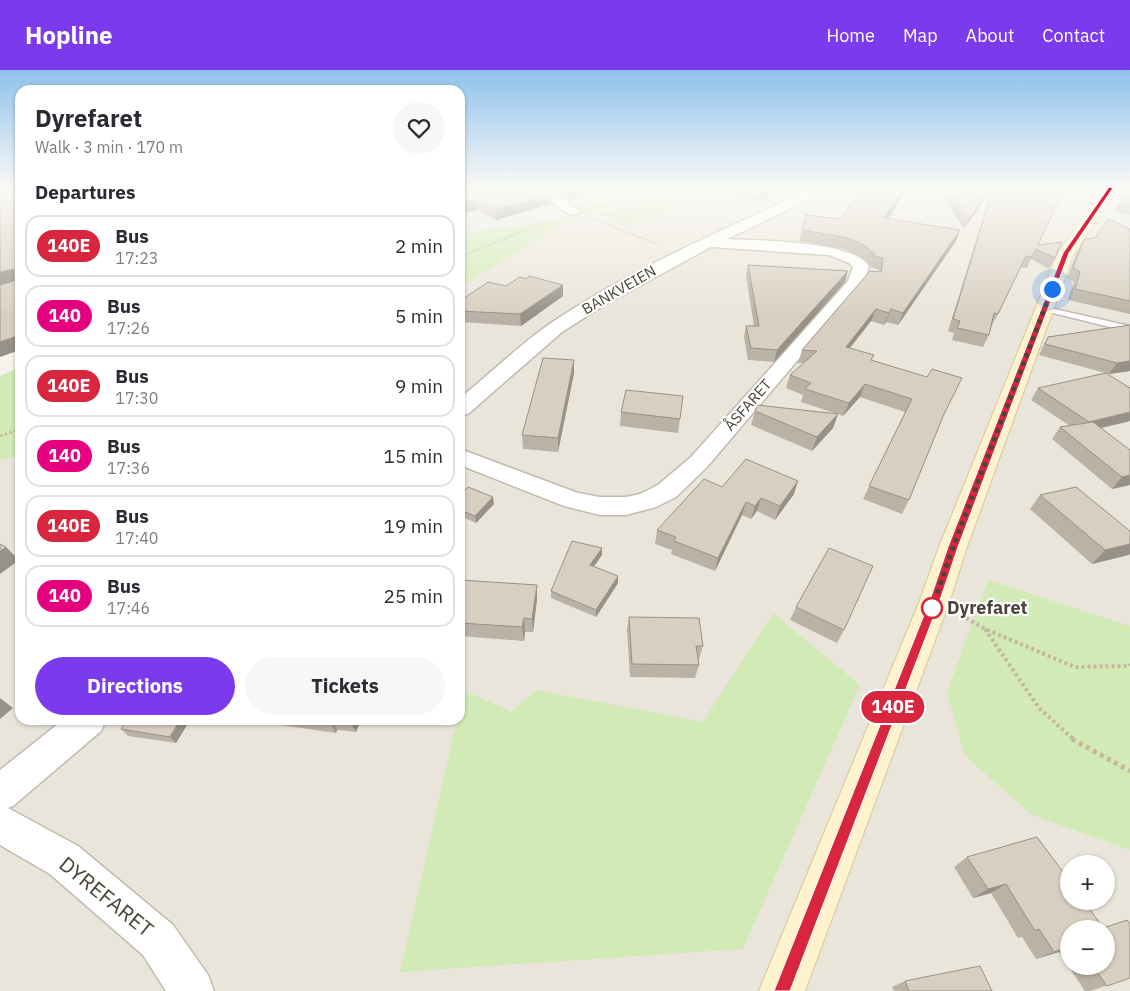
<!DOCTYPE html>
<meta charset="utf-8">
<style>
body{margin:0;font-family:"IBM Plex Sans",sans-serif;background:#f7f7f7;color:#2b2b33;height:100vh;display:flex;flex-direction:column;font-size:19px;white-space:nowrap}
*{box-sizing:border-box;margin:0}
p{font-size:16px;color:#7c7c81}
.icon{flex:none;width:28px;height:28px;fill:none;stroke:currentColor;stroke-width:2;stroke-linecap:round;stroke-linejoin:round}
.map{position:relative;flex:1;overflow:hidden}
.sheet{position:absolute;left:15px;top:15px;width:450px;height:640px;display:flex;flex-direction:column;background:#fff;border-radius:15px;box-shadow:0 1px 4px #0004}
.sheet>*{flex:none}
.badge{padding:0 10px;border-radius:16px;font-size:18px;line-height:32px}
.fabs{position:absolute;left:1060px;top:785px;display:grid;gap:10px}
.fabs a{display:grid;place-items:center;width:55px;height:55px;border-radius:50%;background:#fff;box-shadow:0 1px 4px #0004;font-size:25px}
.you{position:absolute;width:25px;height:25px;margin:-12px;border:4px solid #fff;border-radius:50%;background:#1a73e8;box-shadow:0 0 0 8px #1a73e833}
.map>.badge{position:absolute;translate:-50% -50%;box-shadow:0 0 0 2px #fff}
h2{padding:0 20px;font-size:19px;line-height:45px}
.round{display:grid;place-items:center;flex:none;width:52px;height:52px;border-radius:26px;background:#f7f7f7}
.headline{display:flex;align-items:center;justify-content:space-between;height:85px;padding:0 20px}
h1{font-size:24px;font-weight:700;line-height:38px}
.cta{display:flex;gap:10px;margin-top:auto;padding:10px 20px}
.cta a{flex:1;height:58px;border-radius:30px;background:#7c3aed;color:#fff;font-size:20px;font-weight:700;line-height:58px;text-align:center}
.cta a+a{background:#f7f7f7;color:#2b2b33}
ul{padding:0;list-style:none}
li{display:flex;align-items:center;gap:15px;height:62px;margin:0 10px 8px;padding:0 10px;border:2px solid #e1e1e2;border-radius:15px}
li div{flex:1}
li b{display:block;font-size:19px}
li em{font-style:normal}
li .badge{min-width:55px;font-weight:700;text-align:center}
header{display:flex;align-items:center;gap:30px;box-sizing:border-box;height:70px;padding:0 25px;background:#7c3aed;color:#fff}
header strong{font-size:24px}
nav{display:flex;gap:28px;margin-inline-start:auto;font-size:18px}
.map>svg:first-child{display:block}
</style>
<header>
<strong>Hopline</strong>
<nav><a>Home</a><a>Map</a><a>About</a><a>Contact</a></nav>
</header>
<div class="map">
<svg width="1130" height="921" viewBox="0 0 1130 921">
<rect width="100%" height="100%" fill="#f6f3ec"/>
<path fill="#eae5da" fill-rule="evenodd" d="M460,118H1130V921H0V390L20,386V650H460V218L569,148L460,164ZM1069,794H1106V831H1069ZM1069,859H1106V896H1069Z"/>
<path fill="#d2eab5" d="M647,118H673L665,122L570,148L460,218V164L570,148L581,133Z
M659,127L685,138L622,156L597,144Z
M20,297V386L0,390V306Z
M988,510L1130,556V780L1032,745L965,686L947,622Z
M773,543L860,615L743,879L400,902L457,650H460V635L463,620L512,642L536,620L703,652Z"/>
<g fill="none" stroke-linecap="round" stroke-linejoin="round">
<defs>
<path id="lane" d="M1041,236L1130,256V262L1041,240Z"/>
<path id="street" d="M531,118H546L581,141L574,145L569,144Z
M814,118H830L828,121L727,169C759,171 851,170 869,196L864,212L707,397L676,427L656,437L626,445H600L564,436L460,395V379L578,423L600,427H626L640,424L658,415L691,387L848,211L853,197L849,193L829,185L711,177L606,234L562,262L468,344L460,345V328C490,304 519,275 551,253C633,198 725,159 814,118Z
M63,650H106L101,661L13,736L8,738L78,776L173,855L208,905L214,921H166L143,885L50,804L0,775V700Z"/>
<path id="secondary" d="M1104,118H1118L1074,183L967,477L950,530L805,921H759L920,530L939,477L1058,183Z"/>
</defs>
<use href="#lane" stroke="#c2bbae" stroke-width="3"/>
<use href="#street" stroke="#c2bbae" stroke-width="3"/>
<use href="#secondary" stroke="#d6c79b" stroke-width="2"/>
<path stroke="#c4b79f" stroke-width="2" stroke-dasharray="1 1" stroke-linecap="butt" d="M594,138L671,118
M1050,140L1062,150
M593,149L657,174
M460,187L549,150"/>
<path stroke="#c4b79f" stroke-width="2.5" stroke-dasharray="2.5 2.5" stroke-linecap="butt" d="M0,366L20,359"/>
<path stroke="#c4b79f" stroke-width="4" stroke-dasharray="3 3" stroke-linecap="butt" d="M961,545L985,559L1075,597L1129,596L1130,594
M985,559L1039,638L1074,670"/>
<path stroke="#c4b79f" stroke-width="5" stroke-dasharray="4 4" stroke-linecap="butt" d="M1072,669L1130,701"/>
<use href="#lane" fill="#fff" fill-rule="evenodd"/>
<use href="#street" fill="#fff" fill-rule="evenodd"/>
<use href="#secondary" fill="#fff3cd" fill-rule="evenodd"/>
</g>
<path fill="#bab2a6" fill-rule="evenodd" d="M460,118L551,125L552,134L496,150L477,140L460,144Z
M549,118H612L568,130Z
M698,118H782L760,132Z
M936,118H1064L1038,175L1055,188L1049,199L1031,189L1027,198L1020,197L998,244L992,255L989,265L983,277L952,270L954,263L948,261L992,119L964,159Z
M1130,119V145L1115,142L1120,132Z
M893,142L887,149L960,160L956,171L898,255L886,252L884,255L871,251L850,278L872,290L944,344L909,430L902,444L863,429L905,342L860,327L843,346L838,344L833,358L812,381L751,355L755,341L837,344L801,332L803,325L786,318L790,305L804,293H798L802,280L879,202V200L871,197L870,195L860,186L844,179L799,171L806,145L840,149Z
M1130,159V244L1068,230L1074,212L1067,208L1076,184L1082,174L1095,168Z
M748,195L845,212L774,292L748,290L744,267L746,256H754L746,206Z
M526,209L563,226L521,256L460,252V231L506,216Z
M1130,255V301L1109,304L1039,285L1042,278L1048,267Z
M574,303L558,382L523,379L522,365Z
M1038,318L1130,351L1101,358L1130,415L1112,419L1052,369L1060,357L1070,356L1031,330Z
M683,326L678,363L620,356L621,342Z
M722,417L794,424L775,450L757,441L751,449L742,445L715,501L671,484L672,480L655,474L657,460Z
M460,425L494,434L476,453L460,446Z
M1040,425L1130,461V484L1092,494L1030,439Z
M602,478V485L594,496L618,513L596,547L551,528V521Z
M460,510L537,515V529L533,562H525L524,571L460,566Z
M796,537L844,560L837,573L790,550Z
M629,547L703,576L699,589H698L699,595L695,608L630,607L627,560Z
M127,650H190L176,673L128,666L121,659Z
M245,650H361L356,662L337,660L336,663Z
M1037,767L1069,810V831H1084L1103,858L1127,850L1130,854V908L1090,921H1085L1059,882L1036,889L1022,867L1018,868L991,823L973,828L954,797L967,787ZM1069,859H1106V896H1069Z
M905,911L992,921H894L892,917Z"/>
<path fill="#979187" d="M578,118H612L568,130V121Z
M770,118H782L760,132L762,123Z
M905,118H907L893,142L880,159L884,148Z
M990,118H992L964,159L969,149Z
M551,125L552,134L496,150V140Z
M476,130L477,140L460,144V134Z
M960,160L956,171L898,255L903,243Z
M14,199L20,210L0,215V202Z
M848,201L845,212L774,292L777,280Z
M563,215V226L521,256L520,244Z
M876,239L871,251L841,289L846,277Z
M891,239L886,252L884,255L889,243Z
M20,265V280L0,287V272Z
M574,290V303L558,382V368Z
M1130,291V301L1109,304L1117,293Z
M865,314L860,327L843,346L849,333Z
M1130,342V351L1080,363L1089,352Z
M838,344L833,358L812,381L817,367Z
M1130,405V415L1112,419L1122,407Z
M798,411L794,424L775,450L780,436Z
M493,427L494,434L476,453L475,446Z
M761,428L757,441L751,449L755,436Z
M746,432L742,445L715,501L718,488Z
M1130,474V484L1129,485L1092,494L1105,480Z
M6,477L19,490L0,504V481Z
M602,478V485L590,502V495Z
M618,506V513L596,547V540Z
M537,515V529L533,562L532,549Z
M524,548L525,562L524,571L522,557Z
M0,628L13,638L0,649Z
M180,650H190L176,673L170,667Z
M329,650H332L337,660L336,663Z
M349,650H361L356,662Z
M1006,814L991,823L973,828L988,819Z
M1069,877L1059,882L1036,889L1054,882Z"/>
<path fill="#d8cfc1" stroke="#979187" d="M0,118H20V265L0,272V215L14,211V199L0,202Z
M460,118H541L551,125L496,140L476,130L460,134Z
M563,118H578L568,121Z
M740,118H770L762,123Z
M864,118H905L896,131L884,148L960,160L903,243L891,239L889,243L876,239L846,277L874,285L871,290L927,307L932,299L962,308L944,344L909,430L869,416L912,329L865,314L849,333L805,319L811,313L790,305L817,281L802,280L870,201L881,202L883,188L874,186V183L864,175L848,168L802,160L806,145L840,149Z
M946,118H990L969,149Z
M993,118H1064L1038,175L1062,172L1055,188L1036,179L1032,187L1026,186L998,244L994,243L989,265L957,258L960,251L953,249Z
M1130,119V134L1120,132Z
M1108,149L1130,159V231L1075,219L1080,202L1073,198L1082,174L1085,169L1095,168Z
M748,195L848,201L777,280L751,278L746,256H759Z
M529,206L563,215L520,244L460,241V231L488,212L506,216L520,207L526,209Z
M1130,255V291L1117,293L1045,274L1048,267Z
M543,288L574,290L558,368L522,365Z
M1106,303L1130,318V342L1089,352L1038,318Z
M626,320L683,326L680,349L621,342Z
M757,335L838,344L817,367L755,341Z
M1093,352L1130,380V405L1122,407L1060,357Z
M746,389L798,411L780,436L761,428L755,436L746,432L718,488L674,471L676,467L657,460L704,409L722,417Z
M468,417L493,427L475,446L460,440V425Z
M1076,417L1130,461V474L1105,480L1040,425Z
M572,471L602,478L590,495L618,506L596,540L551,521Z
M0,474L6,477L0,481Z
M829,478L873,496L844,560L796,537Z
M460,510L537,515L532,549L524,548L522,557L460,553Z
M629,547L699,548L703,576H696L699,595L632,594Z
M127,650H180L170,667L121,659Z
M1037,767L1069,810V831H1084L1103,858L1127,850L1130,854V908L1107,916L1093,896H1106V859H1069V877L1054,882L1039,859L1035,861L1006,814L988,819L967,787Z
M980,896L992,921H909L905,911Z"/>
<linearGradient id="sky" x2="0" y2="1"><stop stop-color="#8fc1ec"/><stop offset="0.48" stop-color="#fbfaf6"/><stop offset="1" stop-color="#fbfaf6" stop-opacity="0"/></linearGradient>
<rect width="1130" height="247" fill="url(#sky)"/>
<path fill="#d7263d" stroke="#fff" d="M1109,117L1113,118L1069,183L958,477L940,530L790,921H774L930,530L948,477L1063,183Z"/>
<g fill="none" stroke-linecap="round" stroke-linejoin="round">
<path stroke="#4b4439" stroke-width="5" stroke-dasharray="0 9" d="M932,538L953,477L1052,219"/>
</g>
<circle fill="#fff" stroke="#d7263d" stroke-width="2.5" cx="932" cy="538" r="10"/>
<g text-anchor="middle" stroke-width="4.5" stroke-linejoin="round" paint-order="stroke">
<g font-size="15" fill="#4b4439" stroke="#fff">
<text transform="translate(619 220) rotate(-30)" y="5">BANKVEIEN</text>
<text transform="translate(748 335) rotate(-49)" y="5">ÅSFARET</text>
</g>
<g font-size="18" font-weight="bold" fill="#4b4439" stroke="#fff" text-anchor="start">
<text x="947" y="544">Dyrefaret</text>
</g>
<g font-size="21" fill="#4b4439" stroke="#fff">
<text transform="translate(106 827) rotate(39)" y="7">DYREFARET</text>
</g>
</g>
</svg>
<div class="fabs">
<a>+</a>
<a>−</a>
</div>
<div class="you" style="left:1052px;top:219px"></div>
<b class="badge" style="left:893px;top:637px;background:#d7263d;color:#fff">140E</b>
<section class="sheet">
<div class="headline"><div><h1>Dyrefaret</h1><p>Walk · 3 min · 170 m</p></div><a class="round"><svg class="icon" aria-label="heart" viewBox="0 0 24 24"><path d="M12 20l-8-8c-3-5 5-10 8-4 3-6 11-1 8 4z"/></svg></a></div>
<h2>Departures</h2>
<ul>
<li><span class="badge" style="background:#d7263d;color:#fff">140E</span><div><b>Bus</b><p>17:23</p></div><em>2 min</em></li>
<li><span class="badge" style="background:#e6007e;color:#fff">140</span><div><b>Bus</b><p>17:26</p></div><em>5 min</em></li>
<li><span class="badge" style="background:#d7263d;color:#fff">140E</span><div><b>Bus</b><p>17:30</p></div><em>9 min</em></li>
<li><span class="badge" style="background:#e6007e;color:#fff">140</span><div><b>Bus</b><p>17:36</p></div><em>15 min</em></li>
<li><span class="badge" style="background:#d7263d;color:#fff">140E</span><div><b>Bus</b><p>17:40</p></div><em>19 min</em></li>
<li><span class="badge" style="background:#e6007e;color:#fff">140</span><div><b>Bus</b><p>17:46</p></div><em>25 min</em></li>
</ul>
<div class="cta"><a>Directions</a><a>Tickets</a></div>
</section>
</div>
